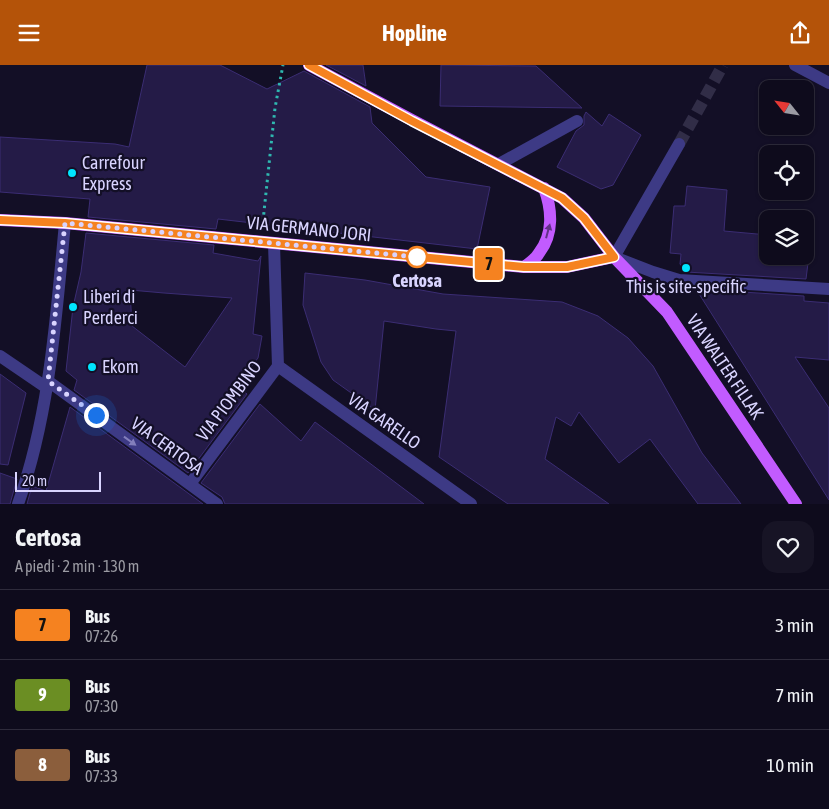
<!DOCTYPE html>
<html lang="it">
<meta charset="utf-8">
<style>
body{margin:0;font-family:"Asap Condensed",sans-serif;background:#171425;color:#f1f3f6;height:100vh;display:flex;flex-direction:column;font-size:19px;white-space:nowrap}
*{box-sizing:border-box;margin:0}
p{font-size:16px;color:#9b9ba3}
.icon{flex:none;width:28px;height:28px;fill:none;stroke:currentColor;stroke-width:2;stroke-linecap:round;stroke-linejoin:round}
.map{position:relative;height:439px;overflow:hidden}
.details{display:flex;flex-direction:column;background:#0e0b1c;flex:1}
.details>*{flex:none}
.badge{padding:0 10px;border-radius:4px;font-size:18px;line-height:32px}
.needle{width:32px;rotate:300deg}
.controls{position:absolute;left:759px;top:15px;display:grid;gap:10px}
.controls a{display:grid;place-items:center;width:55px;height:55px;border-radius:10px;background:#0e0b1c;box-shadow:0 1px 4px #0004,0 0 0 1px #2e2b3b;font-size:25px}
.scale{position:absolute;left:15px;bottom:12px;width:86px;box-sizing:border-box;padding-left:5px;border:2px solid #d9d4ff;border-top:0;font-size:14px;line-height:18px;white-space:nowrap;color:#d9d4ff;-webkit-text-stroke:4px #130f26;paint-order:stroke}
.you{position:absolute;width:25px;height:25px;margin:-12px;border:4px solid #fff;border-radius:50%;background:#1a73e8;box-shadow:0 0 0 8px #1a73e833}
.map>.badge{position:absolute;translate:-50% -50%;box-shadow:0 0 0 2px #fff}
.round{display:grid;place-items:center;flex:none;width:52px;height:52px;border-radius:15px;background:#171425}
.head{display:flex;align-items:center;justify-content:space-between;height:85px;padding:0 15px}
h1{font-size:24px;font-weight:700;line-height:38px}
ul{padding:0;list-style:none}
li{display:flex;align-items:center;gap:15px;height:70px;padding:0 15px;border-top:1px solid #2e2b3b}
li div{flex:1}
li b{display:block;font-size:19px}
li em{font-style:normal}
li .badge{min-width:55px;font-weight:700;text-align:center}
header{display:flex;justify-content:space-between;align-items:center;height:65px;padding:0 15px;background:#b45309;color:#fff;font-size:22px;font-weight:700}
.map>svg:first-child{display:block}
</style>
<header><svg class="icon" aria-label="menu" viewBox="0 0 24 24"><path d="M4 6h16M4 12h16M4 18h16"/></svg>Hopline<svg class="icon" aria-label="share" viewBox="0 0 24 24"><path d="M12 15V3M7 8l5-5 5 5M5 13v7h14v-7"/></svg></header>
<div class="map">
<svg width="829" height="439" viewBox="0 0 829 439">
<rect width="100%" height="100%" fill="#130f26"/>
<path fill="#241b47" stroke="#3b2d73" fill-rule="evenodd" d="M147,0H220L267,24L304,6L370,42L372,58L426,112L490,122L477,184L218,154L216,164L88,152L90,134L0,127V72L115,79L129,82Z
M326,0H363L366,21Z
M441,0L536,1L582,43L440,41Z
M586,47L602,61L609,49L641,70L613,120L601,124L557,102L576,66L584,60V51Z
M687,121L727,125L724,166L768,170V191H799L808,198L806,214L686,207L680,199L681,189L670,188L674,141H685Z
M86,168L214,180L213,188L258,196L261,191L253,269L262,271L258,293L237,320L247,329L188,408L74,325L77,315L66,306L73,242L81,207ZM130,225L164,228L232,233L185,302L132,261Z
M305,208L365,215L443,229L562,237L598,251L628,273L653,301L702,388L741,439H698L650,374L619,398L579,347L571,361L556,352L545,394L609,439H508L439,392L456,266L436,264L384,256L375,345L333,315L321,297L303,240Z
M696,224L804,231V236L829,238V295L795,292L829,343V435Z
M0,309L26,328L8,400L0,399Z
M260,339L301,376L315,357L424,439H225L222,432L201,418Z
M70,342L203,439H27L32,421L46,426Z
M0,408L17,414L10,439H0Z"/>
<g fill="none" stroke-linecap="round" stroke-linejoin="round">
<path stroke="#312d47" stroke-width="12" stroke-dasharray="12 6" stroke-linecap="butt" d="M679,79L723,0"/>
<path stroke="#2fb8b0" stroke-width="3" stroke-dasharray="2.5 4" stroke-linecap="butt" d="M263,156L275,43L283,0"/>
<path stroke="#3d3a85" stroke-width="12" d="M795,0L829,18
M679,79L614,192L653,207L679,215L829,224
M499,99L577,56
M0,291L47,323
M278,301L471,439
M48,316L217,439
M190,419L278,301L274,179
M18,439C50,349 56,252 65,158"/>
<path stroke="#c25bff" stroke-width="12" d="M309,0L412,55L562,133L584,153L614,192L667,247L796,439
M0,155L65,158L524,202H567L614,192
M524,202C529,198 536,194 539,188C554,169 552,144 544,123"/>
</g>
<defs><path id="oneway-solid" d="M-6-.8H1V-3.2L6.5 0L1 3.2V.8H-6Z" transform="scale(1.25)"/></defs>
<use fill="#623188" href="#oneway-solid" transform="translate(548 166) rotate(-75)"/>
<use fill="#837fbc" href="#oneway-solid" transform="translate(130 376) rotate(36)"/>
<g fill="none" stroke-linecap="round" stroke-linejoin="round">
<defs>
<path id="line" d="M0,155L65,158L524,202H567L614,192L584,153L562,133L412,56L309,0"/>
</defs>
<use href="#line" stroke="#fff" stroke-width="11"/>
<use href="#line" stroke="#f58220" stroke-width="8"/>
<path stroke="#d9d4ff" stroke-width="5" stroke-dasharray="0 9" d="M96,350L48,316L65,158L417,192"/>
</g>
<g fill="#00e5ff" stroke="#130f26" stroke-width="2">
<circle cx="72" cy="108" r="5"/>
<circle cx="686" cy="203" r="5"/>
<circle cx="73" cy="242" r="5"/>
<circle cx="92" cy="302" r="5"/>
</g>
<circle fill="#fff" stroke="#f58220" stroke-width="2.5" cx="417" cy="192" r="10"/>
<g text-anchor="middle" stroke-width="4.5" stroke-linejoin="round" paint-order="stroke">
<g font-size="18" fill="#d9d4ff" stroke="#130f26" text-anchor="start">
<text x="82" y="104">Carrefour<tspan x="82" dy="21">Express</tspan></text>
<text x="686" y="228" text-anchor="middle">This is site-specific</text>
<text x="83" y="238">Liberi di<tspan x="83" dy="21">Perderci</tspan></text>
<text x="102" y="308">Ekom</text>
</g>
<g font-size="18" fill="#d9d4ff" stroke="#130f26">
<text transform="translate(309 164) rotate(6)" y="6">VIA GERMANO JORI</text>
<text transform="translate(725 302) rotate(56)" y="6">VIA WALTER FILLAK</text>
<text transform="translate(229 336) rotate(-53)" y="6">VIA PIOMBINO</text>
<text transform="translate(384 356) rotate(35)" y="6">VIA GARELLO</text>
<text transform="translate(167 381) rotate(36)" y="6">VIA CERTOSA</text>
</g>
<g font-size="18" font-weight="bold" fill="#d9d4ff" stroke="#130f26">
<text x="417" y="222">Certosa</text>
</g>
</g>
</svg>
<div class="controls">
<a><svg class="needle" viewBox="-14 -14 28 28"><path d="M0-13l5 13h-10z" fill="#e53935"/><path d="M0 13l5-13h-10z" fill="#9b9ba3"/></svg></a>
<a><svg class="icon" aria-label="locate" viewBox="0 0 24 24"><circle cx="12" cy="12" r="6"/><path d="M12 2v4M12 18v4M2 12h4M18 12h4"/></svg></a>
<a><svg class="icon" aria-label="layers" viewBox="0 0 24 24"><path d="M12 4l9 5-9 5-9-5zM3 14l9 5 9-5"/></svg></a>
</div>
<div class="scale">20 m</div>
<div class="you" style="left:96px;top:350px"></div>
<b class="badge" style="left:489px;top:199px;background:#f58220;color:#111">7</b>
</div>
<section class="details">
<div class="head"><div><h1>Certosa</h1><p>A piedi · 2 min · 130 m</p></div><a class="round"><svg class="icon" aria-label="heart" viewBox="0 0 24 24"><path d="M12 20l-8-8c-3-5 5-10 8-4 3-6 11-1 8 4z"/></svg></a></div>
<ul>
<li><span class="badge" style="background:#f58220;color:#111">7</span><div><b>Bus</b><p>07:26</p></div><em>3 min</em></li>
<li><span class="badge" style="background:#6b8e23;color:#fff">9</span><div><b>Bus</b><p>07:30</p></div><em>7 min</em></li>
<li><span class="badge" style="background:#8b5e3c;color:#fff">8</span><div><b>Bus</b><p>07:33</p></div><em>10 min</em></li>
</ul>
</section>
